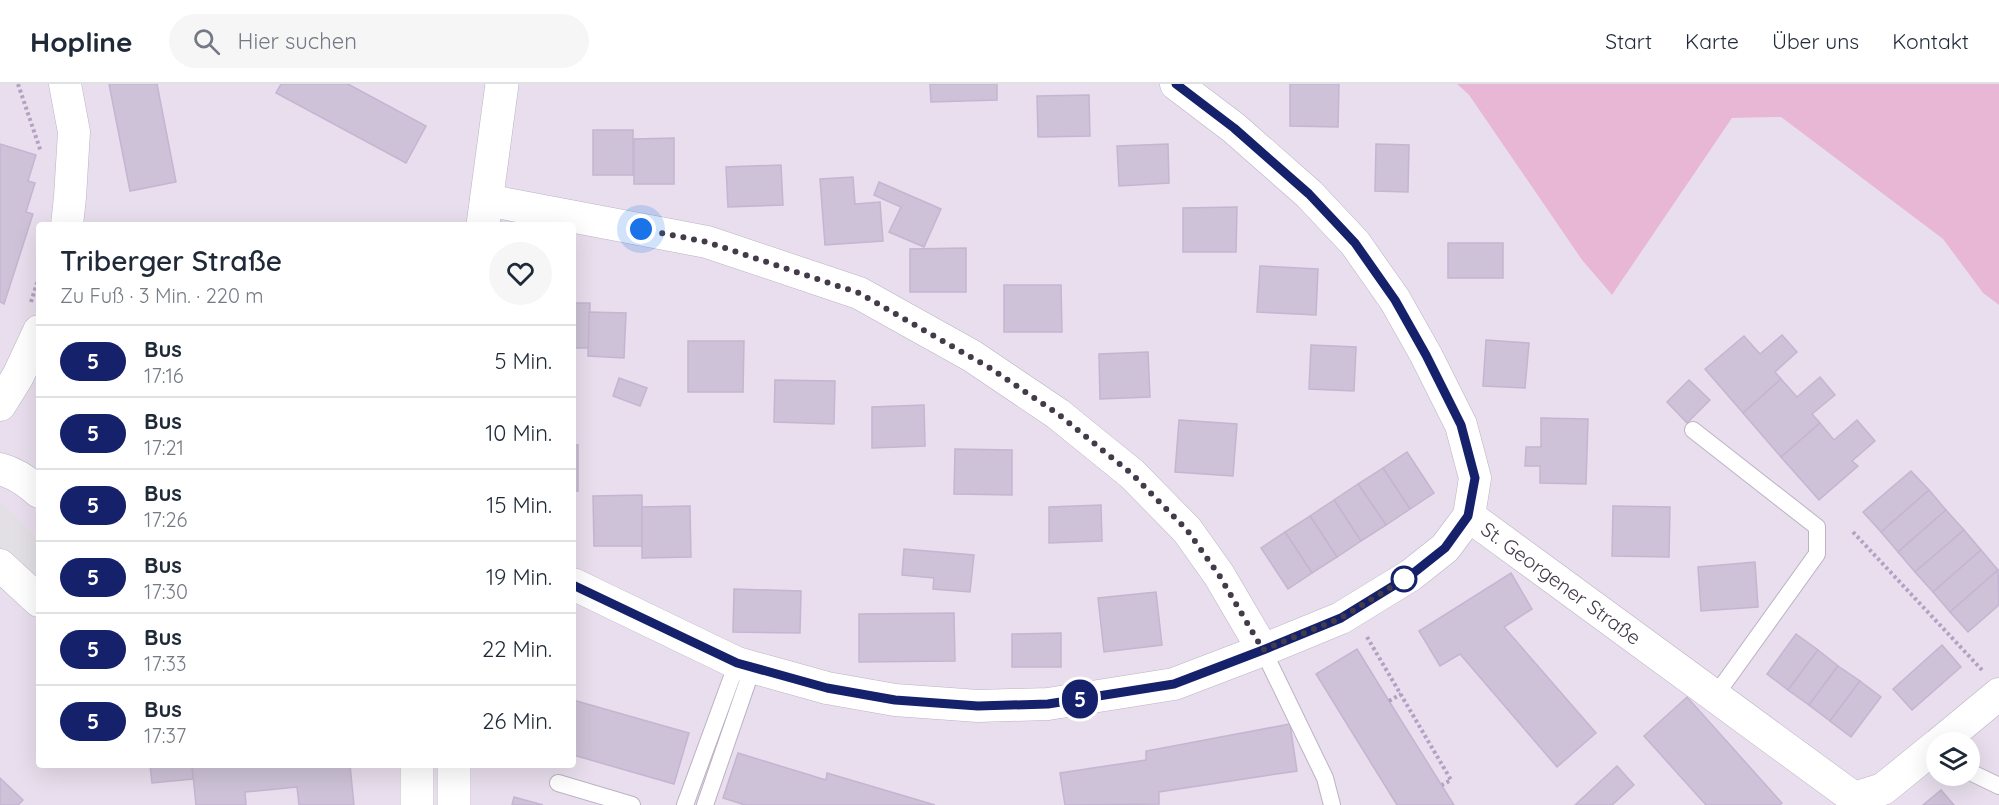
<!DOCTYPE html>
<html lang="de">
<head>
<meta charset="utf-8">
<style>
	:root { --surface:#fff; --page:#f6f6f7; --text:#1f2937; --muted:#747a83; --line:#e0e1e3 }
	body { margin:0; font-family:Quicksand,sans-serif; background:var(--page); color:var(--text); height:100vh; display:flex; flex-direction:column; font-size:22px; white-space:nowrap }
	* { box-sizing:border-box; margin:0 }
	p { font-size:20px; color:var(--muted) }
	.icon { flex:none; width:33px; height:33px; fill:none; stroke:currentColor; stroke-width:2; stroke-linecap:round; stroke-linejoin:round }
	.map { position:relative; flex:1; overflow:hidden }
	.sheet { position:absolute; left:36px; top:138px; width:540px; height:546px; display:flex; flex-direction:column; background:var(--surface); border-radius:6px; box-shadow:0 6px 24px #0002 }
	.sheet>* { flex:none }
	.badge { padding:0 12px; border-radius:20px; font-size:21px; line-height:39px }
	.fabs { position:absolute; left:1926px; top:648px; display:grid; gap:12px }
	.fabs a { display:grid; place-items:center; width:54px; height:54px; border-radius:50%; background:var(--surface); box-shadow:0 6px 24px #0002; font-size:30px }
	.you { position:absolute; width:30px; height:30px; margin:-15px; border:4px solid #fff; border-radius:50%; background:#1a73e8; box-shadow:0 0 0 9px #1a73e833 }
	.map>.badge { position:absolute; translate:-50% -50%; box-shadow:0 0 0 3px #fff }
	.round { display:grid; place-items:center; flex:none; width:63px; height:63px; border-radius:32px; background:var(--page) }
	.summary { display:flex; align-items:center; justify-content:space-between; height:102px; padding:0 24px }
	h1 { font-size:28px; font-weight:600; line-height:45px }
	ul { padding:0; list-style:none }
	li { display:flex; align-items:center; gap:18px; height:72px; padding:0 24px; border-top:2px solid var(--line) }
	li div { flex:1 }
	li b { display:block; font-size:22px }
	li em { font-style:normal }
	li .badge { min-width:66px; font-weight:700; text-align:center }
	header { display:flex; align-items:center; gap:36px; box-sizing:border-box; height:84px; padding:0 30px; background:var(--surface); border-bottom:2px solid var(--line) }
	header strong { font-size:28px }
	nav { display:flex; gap:33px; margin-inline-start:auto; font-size:21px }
	.search { width:420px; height:54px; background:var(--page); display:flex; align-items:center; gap:15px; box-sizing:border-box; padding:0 21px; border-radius:33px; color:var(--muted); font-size:22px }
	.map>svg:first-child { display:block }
</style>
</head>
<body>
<header>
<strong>Hopline</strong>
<div class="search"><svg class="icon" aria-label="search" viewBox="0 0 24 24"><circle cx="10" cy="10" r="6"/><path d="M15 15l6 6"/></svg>Hier suchen</div>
<nav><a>Start</a><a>Karte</a><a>Über uns</a><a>Kontakt</a></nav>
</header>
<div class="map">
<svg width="1999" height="721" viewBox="0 0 1999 721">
	<rect width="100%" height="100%" fill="#f2ecf6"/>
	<path fill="#e8deed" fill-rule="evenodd" d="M0 0H1457L1469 11 1582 176 1612 211 1732 34 1781 33 1943 155 1983 209 1999 221V721H0ZM39 141H573V681H39ZM1936 658H1970V692H1936Z"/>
	<path fill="#e8b7d5" d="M1457 0H1999V221L1983 209 1943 155 1781 33 1732 34 1612 211 1582 176 1469 11Z"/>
	<path fill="#e3e0e5" d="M0 418 39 456V511L0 473Z"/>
	<g fill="#cdc2d7" stroke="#c5b5d2" stroke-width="1.5">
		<path d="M109 0H157L176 98 130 107Z"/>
		<path d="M281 0H348L426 42 406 79 276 9Z"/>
		<path d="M930 0H997V16L931 18Z"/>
		<path d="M1290 0H1339L1338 43 1290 42Z"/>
		<path d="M1089 11 1090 52 1038 53 1037 12Z"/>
		<rect x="593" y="46" width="40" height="45"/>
		<path d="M674 54V100H634V55Z"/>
		<path d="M0 60 36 71 28 97 35 99 26 128 33 130 4 220 0 218Z"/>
		<path d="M1168 60 1169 99 1119 102 1117 62Z"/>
		<path d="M1376 60 1409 61 1408 108 1375 107Z"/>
		<path d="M781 81 783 121 728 123 726 83Z"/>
		<path d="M853 93 855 120 880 118 883 157 825 161 820 95Z"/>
		<path d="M879 98 941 125 924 163 889 148 901 123 874 111Z"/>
		<path d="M1237 123 1236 168H1183V124Z"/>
		<rect x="1448" y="159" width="55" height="35"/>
		<path d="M966 164V208H910V165Z"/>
		<path d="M1260 182 1318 185 1316 231 1257 228Z"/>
		<path d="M1004 201H1061L1062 248H1004Z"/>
		<path d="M573 219H590L589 264H573Z"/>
		<path d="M589 228 626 229 624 274 588 272Z"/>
		<path d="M1782 251 1797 268 1775 288 1781 295 1743 329 1705 285 1744 252 1760 270Z"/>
		<path d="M1486 256 1529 259 1525 304 1483 302Z"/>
		<path d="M688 257H744L743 308H688Z"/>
		<path d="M1311 261 1356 263 1354 307 1309 305Z"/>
		<path d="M1148 268 1150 313 1100 315 1099 270Z"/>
		<path d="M1820 293 1835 311 1812 330 1820 339 1781 373 1743 329 1781 295 1797 313Z"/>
		<path d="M619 294 647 304 640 322 613 312Z"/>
		<path d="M775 296 835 297 834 340 774 338Z"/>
		<path d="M1689 296 1710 316 1687 339 1667 318Z"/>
		<path d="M924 321 925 362 872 364V323Z"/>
		<path d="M1541 334 1588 335 1586 400 1540 399V382H1525L1526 363H1541Z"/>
		<path d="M1179 336 1237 340 1233 392 1175 388Z"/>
		<path d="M1857 336 1875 357 1852 377 1858 382 1819 416 1781 373 1820 339 1834 356Z"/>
		<rect x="573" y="361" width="5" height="46"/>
		<path d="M955 365 1012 366V411L954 410Z"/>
		<path d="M1407 368 1434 409 1410 425 1383 384Z"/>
		<path d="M1383 384 1410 425 1386 441 1358 400Z"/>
		<path d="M1911 387 1929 406 1881 448 1863 428Z"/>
		<path d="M1358 400 1386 441 1361 457 1334 416Z"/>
		<path d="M1929 406 1946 426 1898 468 1881 448Z"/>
		<path d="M642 411V462H594L593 412Z"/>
		<path d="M1334 416 1361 457 1337 473 1310 432Z"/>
		<path d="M1101 421 1102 457 1049 459V423Z"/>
		<path d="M690 422 691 473 642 474V423Z"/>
		<path d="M1613 422 1670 423 1669 473 1612 472Z"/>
		<path d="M1946 426 1964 446 1915 488 1898 468Z"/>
		<path d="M1310 432 1337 473 1312 489 1285 448Z"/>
		<path d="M1964 446 1981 466 1933 508 1915 488Z"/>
		<path d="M1285 448 1312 489 1288 505 1261 464Z"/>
		<path d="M904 465 974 471 970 508 933 505 934 494 902 491Z"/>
		<path d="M1981 466 1998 486 1950 528 1933 508Z"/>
		<path d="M1755 478 1758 523 1701 527 1698 483Z"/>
		<path d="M1998 486 1999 521 1968 548 1950 528Z"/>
		<path d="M1511 489 1532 525 1504 543 1596 649 1557 683 1460 570 1440 582 1419 547Z"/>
		<path d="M734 505 801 507 800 549 733 548Z"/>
		<path d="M1156 508 1162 561 1104 568 1098 514Z"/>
		<path d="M954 529 955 577 859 578V530Z"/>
		<path d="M1061 549V583H1012V550Z"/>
		<path d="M1796 550 1818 566 1788 606 1767 590Z"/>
		<path d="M1942 561 1961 583 1912 626 1893 605Z"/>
		<path d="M1357 565 1389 617 1454 721H1397L1316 590Z"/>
		<path d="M1818 566 1838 582 1809 621 1788 606Z"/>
		<path d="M1838 582 1860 597 1830 637 1809 621Z"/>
		<path d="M1860 597 1881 613 1851 653 1830 637Z"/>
		<path d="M1687 613 1782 719 1779 721H1706L1644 652Z"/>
		<path d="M573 616 689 649 674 700 573 671Z"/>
		<path d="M1290 640 1297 687 1159 708V720L1065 721 1060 689 1146 676V667Z"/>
		<path d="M738 669 826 696 827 689 935 721H745L723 714Z"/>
		<path d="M150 681H192L193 695 152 699Z"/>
		<path d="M192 681H350L354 721H299L297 703 245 708 246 721H196Z"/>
		<path d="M1617 682 1634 701 1612 721H1575Z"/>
		<path d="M0 694 23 716 18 721H0Z"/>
		<path d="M1941 706 1954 721H1923Z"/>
		<path d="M514 713 543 721H512Z"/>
	</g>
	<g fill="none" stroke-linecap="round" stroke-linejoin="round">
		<g stroke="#bcb2c4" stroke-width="18">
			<g id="service">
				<path d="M1693 346 1817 443V470L1715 612"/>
				<path d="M1263 566 1325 694 1332 721"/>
				<path d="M1970 688 1999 702"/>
				<path d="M558 699 632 721"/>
				<path d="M685 721 737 579"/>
				<path d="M705 721 752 585"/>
			</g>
		</g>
		<g stroke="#bcb2c4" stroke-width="33">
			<g id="minor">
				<path d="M65 0 74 48 70 113 67 141"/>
				<path d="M486 116 707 158 859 209 972 272 1058 330 1132 390 1187 446 1219 491 1263 566"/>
				<path d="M0 321 18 292 39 247"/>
				<path d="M0 385C15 389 28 398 39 408"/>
				<path id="s1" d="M1469 432 1854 714 1883 705 1936 662"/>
				<path d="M0 481 39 517"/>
				<path d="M573 500 737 579 827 604 895 616 978 622 1048 620 1174 600 1263 566 1341 534 1411 491 1445 464 1469 432 1475 394 1461 341 1426 271 1395 216 1355 159 1309 110 1234 44 1176 0"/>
				<path d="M1941 658 1999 610"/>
			</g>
		</g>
		<g stroke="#bcb2c4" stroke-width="34">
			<g id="tertiary">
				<path d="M483 141 502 0"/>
				<path d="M417 681V721"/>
				<path d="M454 681V721"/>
			</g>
		</g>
		<g stroke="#b4a0c3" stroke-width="4" stroke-dasharray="3 3" stroke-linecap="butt">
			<path d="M18 0 41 68"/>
			<path d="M31 218 39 193"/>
			<path d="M1853 448 1982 586"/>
			<path d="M1367 553 1451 696 1442 701"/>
			<path d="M1389 617 1401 610"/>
		</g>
		<use href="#service" stroke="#fff" stroke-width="16"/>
		<use href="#minor" stroke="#fff" stroke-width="32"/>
		<use href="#tertiary" stroke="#fff" stroke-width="33"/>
	</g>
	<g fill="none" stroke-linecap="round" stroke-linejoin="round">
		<g stroke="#fff" stroke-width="14">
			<path id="line" d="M573 501 737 579 827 604 895 616 978 622 1048 620 1174 600 1263 566 1341 534 1411 491 1445 464 1468 432 1475 394 1461 341 1426 271 1395 216 1355 159 1309 110 1234 44 1176 0"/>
		</g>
		<use href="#line" stroke="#15216a" stroke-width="9"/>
		<path stroke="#433a4a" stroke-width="6" stroke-dasharray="0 10.8" d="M641 145 707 158 859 209 990 284 1058 330 1132 390 1187 446 1219 491 1263 566 1341 534 1411 491 1404 495"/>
	</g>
	<circle fill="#fff" stroke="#15216a" stroke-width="3" cx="1404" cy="495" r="12"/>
	<g text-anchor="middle" stroke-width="4.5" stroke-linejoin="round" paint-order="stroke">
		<g font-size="20" fill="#433a4a" stroke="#fff">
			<text dy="7" stroke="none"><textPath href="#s1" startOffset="114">St. Georgener Straße</textPath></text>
		</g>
	</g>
</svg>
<div class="fabs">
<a><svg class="icon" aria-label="layers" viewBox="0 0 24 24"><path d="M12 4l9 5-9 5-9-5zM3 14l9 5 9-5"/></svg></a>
</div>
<div class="you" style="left:641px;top:145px"></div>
<b class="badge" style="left:1080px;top:615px;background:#15216a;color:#fff">5</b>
<section class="sheet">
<div class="summary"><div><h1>Triberger Straße</h1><p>Zu Fuß · 3 Min. · 220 m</p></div><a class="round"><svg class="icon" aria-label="heart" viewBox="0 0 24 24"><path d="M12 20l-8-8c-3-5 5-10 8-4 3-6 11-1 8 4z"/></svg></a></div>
<ul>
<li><span class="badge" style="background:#15216a;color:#fff">5</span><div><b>Bus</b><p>17:16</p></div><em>5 Min.</em></li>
<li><span class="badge" style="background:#15216a;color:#fff">5</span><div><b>Bus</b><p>17:21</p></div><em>10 Min.</em></li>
<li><span class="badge" style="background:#15216a;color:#fff">5</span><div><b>Bus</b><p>17:26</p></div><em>15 Min.</em></li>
<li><span class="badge" style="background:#15216a;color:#fff">5</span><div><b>Bus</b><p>17:30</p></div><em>19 Min.</em></li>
<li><span class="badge" style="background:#15216a;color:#fff">5</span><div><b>Bus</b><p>17:33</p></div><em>22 Min.</em></li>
<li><span class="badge" style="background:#15216a;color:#fff">5</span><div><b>Bus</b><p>17:37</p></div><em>26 Min.</em></li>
</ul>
</section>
</div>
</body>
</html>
